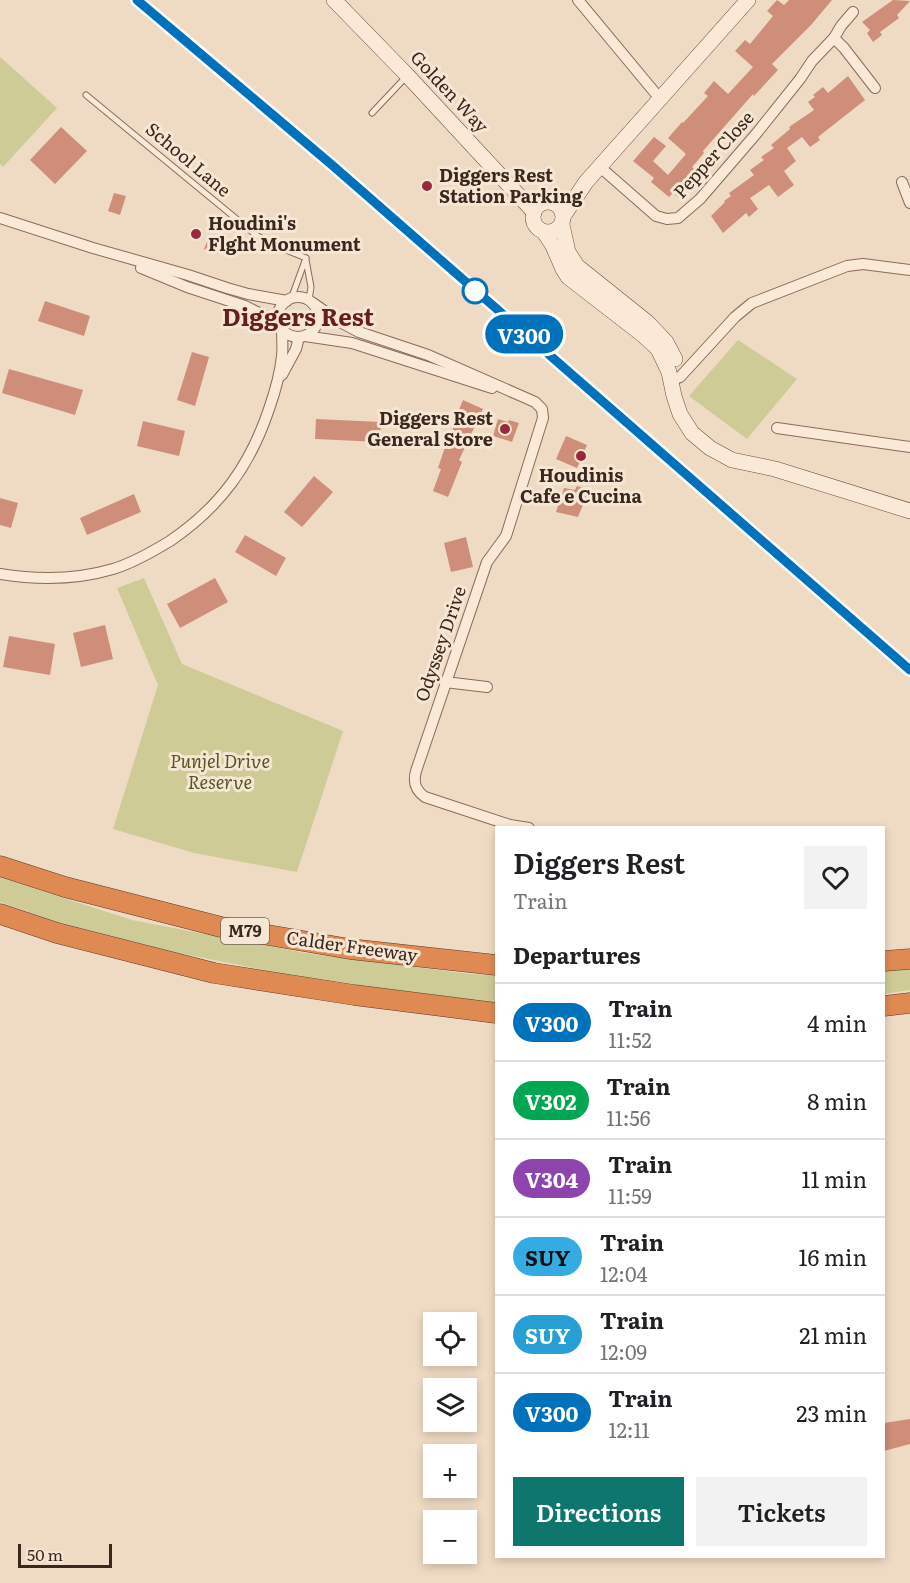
<!DOCTYPE html>
<html lang="en">
<head>
<meta charset="utf-8">
<style>
	:root { --surface:#fff; --page:#f2f2f2; --text:#202124; --muted:#757577; --line:#e0e0e0; --accent:#0f766e }
	body { margin:0; font-family:Literata,serif; background:var(--page); color:var(--text); height:100vh; display:flex; flex-direction:column; font-size:22px; white-space:nowrap }
	* { box-sizing:border-box; margin:0 }
	p { font-size:20px; color:var(--muted) }
	.icon { flex:none; width:33px; height:33px; fill:none; stroke:currentColor; stroke-width:2; stroke-linecap:round; stroke-linejoin:round }
	.map { position:relative; flex:1; overflow:hidden }
	.panel { position:absolute; left:495px; top:826px; width:390px; height:732px; display:flex; flex-direction:column; background:var(--surface); border-radius:0px; box-shadow:0 3px 9px #0003 }
	.panel>* { flex:none }
	.badge { padding:0 12px; border-radius:20px; font-size:21px; line-height:39px }
	.fabs { position:absolute; left:423px; top:1312px; display:grid; gap:12px }
	.fabs a { display:grid; place-items:center; width:54px; height:54px; border-radius:0px; background:var(--surface); box-shadow:0 3px 9px #0003; font-size:30px }
	.scale { position:absolute; left:18px; bottom:15px; width:94px; box-sizing:border-box; padding-left:6px; border:3px solid #3a271e; border-top:0; font-size:16px; line-height:21px; white-space:nowrap; color:#3a271e; -webkit-text-stroke:4px #f6e6d4; paint-order:stroke }
	.map>.badge { position:absolute; translate:-50% -50%; box-shadow:0 0 0 3px #fff }
	h2 { padding:0 18px; font-size:22px; line-height:54px }
	.round { display:grid; place-items:center; flex:none; width:63px; height:63px; border-radius:0px; background:var(--page) }
	.head { display:flex; align-items:center; justify-content:space-between; height:102px; padding:0 18px }
	h1 { font-size:28px; font-weight:600; line-height:45px }
	.button { display:flex; gap:12px; margin-top:auto; padding:12px 18px }
	.button a { flex:1; height:69px; border-radius:0px; background:var(--accent); color:#fff; font-size:24px; font-weight:600; line-height:69px; text-align:center }
	.button a+a { background:var(--page); color:var(--text) }
	ul { padding:0; list-style:none }
	li { display:flex; align-items:center; gap:18px; height:78px; padding:0 18px; border-top:2px solid var(--line) }
	li div { flex:1 }
	li b { display:block; font-size:22px }
	li em { font-style:normal }
	li .badge { min-width:66px; font-weight:700; text-align:center }
	.map>svg:first-child { display:block }
</style>
</head>
<body>
<div class="map">
<svg width="910" height="1583" viewBox="0 0 910 1583">
	<rect width="100%" height="100%" fill="#efdbc4"/>
	<g fill="#cecb97">
		<path d="M0 57 57 108 3 167 0 164Z"/>
		<path d="M738 340 797 379 747 439 689 396Z"/>
		<path d="M144 578 182 664 343 731 297 872 194 853 113 829 158 685 117 588Z"/>
		<path d="M0 876 42 891 132 920 305 953 470 974 496 975V1002L460 1001 328 983 174 952 57 922 0 902Z"/>
		<path d="M910 964V990L884 994V968Z"/>
	</g>
	<g fill="#ce8e79">
		<path d="M777 0 784 5 789 0H832L811 25 772 64 778 70 754 96 753 94 703 151 704 153 692 167 694 169 684 180 688 185 678 197 673 193 669 197 651 182 654 178 633 161 654 137 666 146 653 161 668 175 686 154 668 138 682 122 683 123 708 96 704 93 714 81 728 94 753 67 735 51 745 40 750 44 773 16 767 11Z"/>
		<path d="M893 0 910 1 897 15 899 18 880 32 882 35 873 42 867 33 870 30 862 22Z"/>
		<path d="M848 76 865 100 818 137 820 140 810 147 802 137 787 148 796 161 784 171 794 185 778 197 769 185 750 198 758 209 749 217 746 213 723 233 711 216 725 202 724 201 731 196 729 193 754 175 750 170 764 160 761 157 774 148 771 145 790 129 789 127 814 110 808 102 815 97 813 95 823 87 828 93Z"/>
		<path d="M61 127 87 151 55 184 30 160Z"/>
		<path d="M114 193 126 196 120 215 108 211Z"/>
		<path d="M209 237 223 242 218 254 204 249Z"/>
		<path d="M45 301 90 316 84 336 38 321Z"/>
		<path d="M192 352 209 357 195 406 177 400Z"/>
		<path d="M9 369 83 390 75 415 2 393Z"/>
		<path d="M463 400 483 409 459 460 462 462 448 497 433 491 441 469 438 468 445 447 456 422 454 421Z"/>
		<path d="M316 419 381 422 380 442 315 439Z"/>
		<path d="M498 419 508 422 509 420 519 423 512 442 493 436Z"/>
		<path d="M143 421 185 431 179 456 137 446Z"/>
		<path d="M566 436 587 445 577 468 556 459Z"/>
		<path d="M314 476 333 492 302 527 284 512Z"/>
		<path d="M577 486 589 490 578 517 556 512 564 488 575 490Z"/>
		<path d="M134 494 141 512 87 535 80 518Z"/>
		<path d="M0 498 18 503 11 528 0 525Z"/>
		<path d="M245 535 286 558 276 576 235 552Z"/>
		<path d="M466 537 473 567 451 572 444 543Z"/>
		<path d="M215 578 228 602 180 628 167 604Z"/>
		<path d="M105 625 113 659 81 667 73 633Z"/>
		<path d="M9 636 55 644 50 675 3 667Z"/>
		<path d="M910 1419V1444L884 1451V1423Z"/>
	</g>
	<g fill="none" stroke-linecap="round" stroke-linejoin="round">
		<g stroke="#8a6b5a" stroke-width="7">
			<g id="lane">
				<path d="M86 95 256 235 276 246 306 258"/>
				<path d="M372 113 406 77"/>
				<path d="M306 260 311 287 309 300"/>
				<path d="M291 299 306 258"/>
			</g>
		</g>
		<g stroke="#8a6b5a" stroke-width="12">
			<g id="street">
				<path d="M578 0 661 100"/>
				<path d="M834 38 844 48 875 88"/>
				<path d="M600 167 656 216 667 219 678 218 700 199 756 134 800 79 812 61 834 38 841 26 853 12"/>
				<path d="M902 182 910 203"/>
				<path d="M0 218 93 248 188 275 227 288 248 294 287 301"/>
				<path d="M141 268 187 287 245 306 279 323"/>
				<circle cx="298" cy="317" r="20"/>
				<path d="M313 303 340 322 359 332 428 355 535 402 542 409 543 418 506 536 487 562 416 771C413 782 415 790 425 797L510 825 529 828"/>
				<path d="M305 336 352 343 492 388"/>
				<path d="M282 375 296 349 299 337"/>
				<path d="M671 381 680 377 735 317 752 303 847 266 863 264 910 270"/>
				<path d="M777 428 910 447"/>
				<path d="M0 574C38 580 76 580 113 569 133 563 152 552 170 541 220 507 250 466 269 409 275 392 280 375 282 356 283 347 282 338 282 329"/>
				<path d="M445 682 487 687"/>
			</g>
		</g>
		<g stroke="#6c4c3d" stroke-width="16">
			<g id="secondary">
				<path d="M334 0 407 75 534 212"/>
				<circle cx="548" cy="217" r="15"/>
				<path d="M564 215 586 182 748 0"/>
				<path d="M562 225 568 252 577 266 647 322 666 342 675 359"/>
				<path d="M544 232 553 246 563 269 568 277 643 335 658 349 669 372 674 396 680 414 692 433 710 448 732 460 775 469 910 511"/>
			</g>
		</g>
		<g stroke="#583a2e" stroke-width="21">
			<g id="highway">
				<path d="M0 866 65 887 221 927 350 949 496 965"/>
				<path d="M0 914 57 933 214 973 354 995 496 1013"/>
				<path d="M884 961 910 959"/>
				<path d="M884 1006 910 1003"/>
			</g>
		</g>
		<use href="#lane" stroke="#fae9d7" stroke-width="5"/>
		<use href="#street" stroke="#fae9d7" stroke-width="10"/>
		<use href="#secondary" stroke="#fae9d7" stroke-width="15"/>
		<use href="#highway" stroke="#e08a53" stroke-width="20"/>
		<g stroke="#3a271e" stroke-width="6">
			<path id="rail" d="M137 0 332 165 910 670"/>
		</g>
		<use href="#rail" stroke="#f6e6d4" stroke-width="4" stroke-dasharray="11" stroke-linecap="butt"/>
	</g>
	<g fill="none" stroke-linecap="round" stroke-linejoin="round">
		<g stroke="#fff" stroke-width="14">
			<path id="line" d="M137 0 332 165 910 670"/>
		</g>
		<use href="#line" stroke="#0072bc" stroke-width="9"/>
	</g>
	<g fill="#9b283d" stroke="#f6e6d4" stroke-width="2">
		<circle cx="427" cy="186" r="6"/>
		<circle cx="196" cy="234" r="6"/>
		<circle cx="505" cy="429" r="6"/>
		<circle cx="581" cy="456" r="6"/>
	</g>
	<circle fill="#fff" stroke="#0072bc" stroke-width="3" cx="475" cy="291" r="12"/>
	<g text-anchor="middle" stroke-width="6" stroke-linejoin="round" paint-order="stroke">
		<rect fill="#f6e6d4" stroke="#726055" stroke-width="1.5" x="221" y="918" width="48" height="26" rx="4.5"/>
		<g font-size="16" font-weight="bold" fill="#3a271e">
			<text x="245" y="937">M79</text>
		</g>
		<g font-size="18" fill="#3a271e" stroke="#f6e6d4">
			<text transform="translate(449 92) rotate(47)" y="6">Golden Way</text>
			<text transform="translate(714 155) rotate(-48)" y="6">Pepper Close</text>
			<text transform="translate(188 160) rotate(40)" y="6">School Lane</text>
			<text transform="translate(441 644) rotate(-71)" y="6">Odyssey Drive</text>
			<text transform="translate(352 947) rotate(8)" y="6">Calder Freeway</text>
		</g>
		<g font-size="18" font-weight="bold" fill="#3a271e" stroke="#f6e6d4" text-anchor="start">
			<text x="439" y="182">Diggers Rest<tspan x="439" dy="21">Station Parking</tspan></text>
			<text x="208" y="230">Houdini's<tspan x="208" dy="21">Flght Monument</tspan></text>
			<text x="493" y="425" text-anchor="end">Diggers Rest<tspan x="493" dy="21">General Store</tspan></text>
			<text x="581" y="482" text-anchor="middle">Houdinis<tspan x="581" dy="21">Cafe e Cucina</tspan></text>
		</g>
		<g font-size="18" font-style="italic" fill="#535724" stroke="#f6e6d4">
			<text x="220" y="768">Punjel Drive<tspan x="220" dy="21">Reserve</tspan></text>
		</g>
		<g font-size="24" font-weight="bold" fill="#671f1c" stroke="#f6e6d4">
			<text x="298" y="326">Diggers Rest</text>
		</g>
	</g>
</svg>
<div class="fabs">
<a><svg class="icon" aria-label="locate" viewBox="0 0 24 24"><circle cx="12" cy="12" r="6"/><path d="M12 2v4M12 18v4M2 12h4M18 12h4"/></svg></a>
<a><svg class="icon" aria-label="layers" viewBox="0 0 24 24"><path d="M12 4l9 5-9 5-9-5zM3 14l9 5 9-5"/></svg></a>
<a>+</a>
<a>−</a>
</div>
<div class="scale">50 m</div>
<b class="badge" style="left:524px;top:334px;background:#0072bc;color:#fff">V300</b>
<section class="panel">
<div class="head"><div><h1>Diggers Rest</h1><p>Train</p></div><a class="round"><svg class="icon" aria-label="heart" viewBox="0 0 24 24"><path d="M12 20l-8-8c-3-5 5-10 8-4 3-6 11-1 8 4z"/></svg></a></div>
<h2>Departures</h2>
<ul>
<li><span class="badge" style="background:#0072bc;color:#fff">V300</span><div><b>Train</b><p>11:52</p></div><em>4 min</em></li>
<li><span class="badge" style="background:#00a651;color:#fff">V302</span><div><b>Train</b><p>11:56</p></div><em>8 min</em></li>
<li><span class="badge" style="background:#8e44ad;color:#fff">V304</span><div><b>Train</b><p>11:59</p></div><em>11 min</em></li>
<li><span class="badge" style="background:#34ace1;color:#111">SUY</span><div><b>Train</b><p>12:04</p></div><em>16 min</em></li>
<li><span class="badge" style="background:#279fd5;color:#fff">SUY</span><div><b>Train</b><p>12:09</p></div><em>21 min</em></li>
<li><span class="badge" style="background:#0072bc;color:#fff">V300</span><div><b>Train</b><p>12:11</p></div><em>23 min</em></li>
</ul>
<div class="button"><a>Directions</a><a>Tickets</a></div>
</section>
</div>
</body>
</html>
